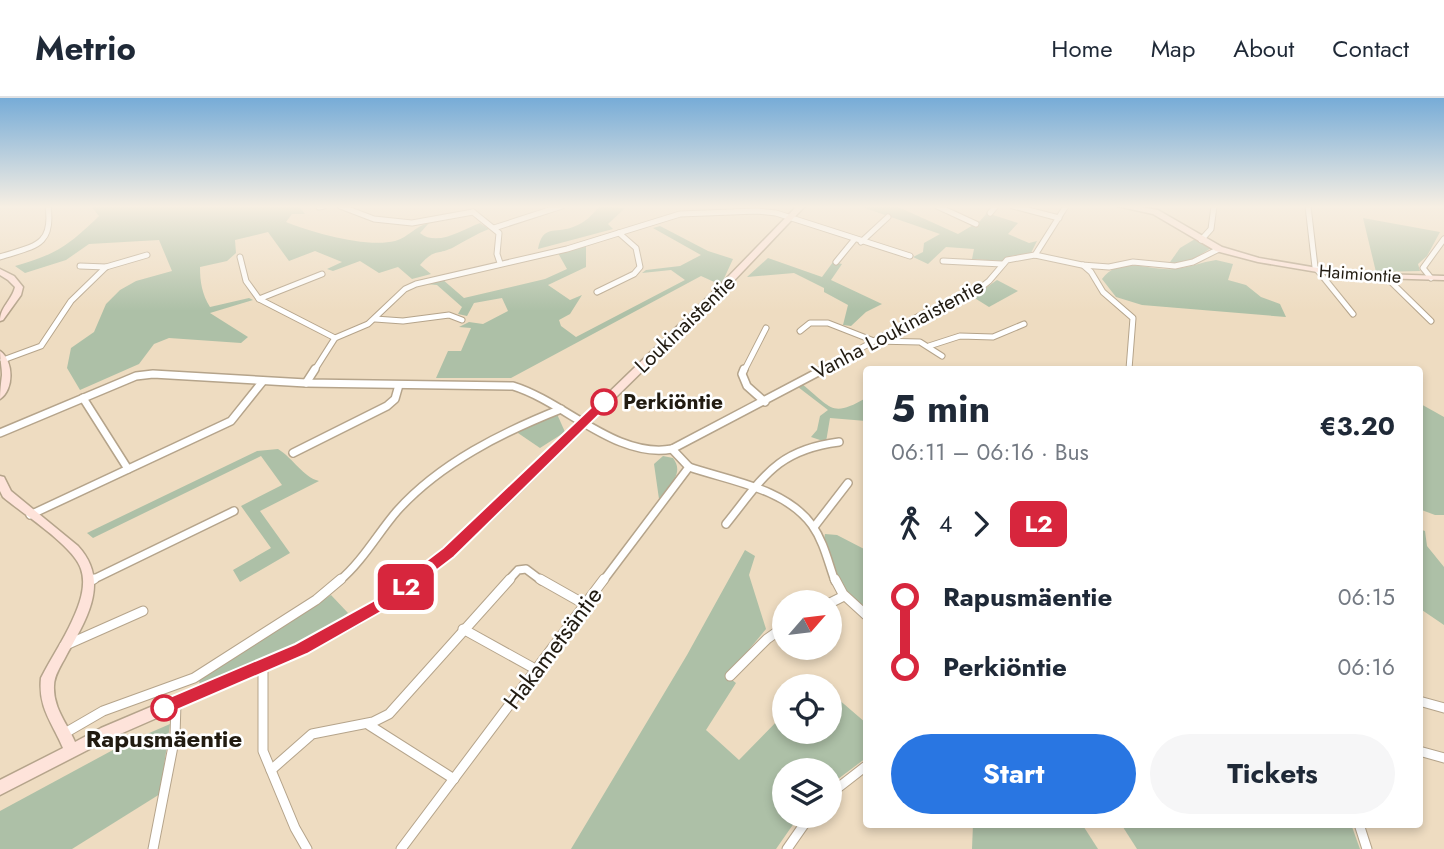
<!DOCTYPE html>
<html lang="en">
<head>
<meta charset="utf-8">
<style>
	:root { --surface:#fff; --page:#f6f6f7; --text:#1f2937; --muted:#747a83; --line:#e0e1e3; --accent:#2976e2 }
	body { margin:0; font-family:Jost,sans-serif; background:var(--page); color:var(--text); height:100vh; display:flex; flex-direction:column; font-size:26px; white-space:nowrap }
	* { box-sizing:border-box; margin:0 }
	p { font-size:23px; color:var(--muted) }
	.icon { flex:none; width:38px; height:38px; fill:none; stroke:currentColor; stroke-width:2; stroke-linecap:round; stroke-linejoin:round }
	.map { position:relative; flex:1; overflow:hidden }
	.panel { position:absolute; left:863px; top:268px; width:560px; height:462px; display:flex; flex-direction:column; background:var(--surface); border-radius:7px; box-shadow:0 4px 10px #0003 }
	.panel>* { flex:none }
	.badge { padding:0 14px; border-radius:10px; font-size:24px; line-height:46px }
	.needle { width:46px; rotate:62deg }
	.buttons { position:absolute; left:772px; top:492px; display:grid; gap:14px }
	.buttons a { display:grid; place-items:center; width:70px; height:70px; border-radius:50%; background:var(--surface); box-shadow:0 4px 10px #0003; font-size:35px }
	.map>.badge { position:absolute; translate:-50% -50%; box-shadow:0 0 0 4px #fff }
	.legs { display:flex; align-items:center; gap:10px; height:77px; padding:0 28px; font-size:23px }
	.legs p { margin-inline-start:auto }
	.headline { display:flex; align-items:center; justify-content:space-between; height:119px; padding:0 28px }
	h1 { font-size:38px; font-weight:700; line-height:52px }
	.cta { display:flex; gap:14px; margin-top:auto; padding:14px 28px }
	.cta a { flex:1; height:80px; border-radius:42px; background:var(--accent); color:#fff; font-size:28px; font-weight:700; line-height:80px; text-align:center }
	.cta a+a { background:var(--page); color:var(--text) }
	ul { padding:0 28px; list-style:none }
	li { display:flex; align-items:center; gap:24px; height:70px; font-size:26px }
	li i { display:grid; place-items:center; width:10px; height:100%; margin:0 9px; background:currentColor }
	li i::after { content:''; width:18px; height:18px; margin:-9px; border:5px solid; border-radius:50%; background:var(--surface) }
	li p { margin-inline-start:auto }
	li:first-child i { background:linear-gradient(#0000 50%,currentColor 0) }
	li:last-child i { background:linear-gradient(currentColor 50%,#0000 0) }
	header { display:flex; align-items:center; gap:42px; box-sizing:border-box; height:98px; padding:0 35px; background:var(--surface); border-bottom:2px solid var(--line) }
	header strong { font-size:33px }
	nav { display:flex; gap:38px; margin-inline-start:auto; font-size:24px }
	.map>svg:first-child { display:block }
</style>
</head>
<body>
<header>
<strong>Metrio</strong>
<nav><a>Home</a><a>Map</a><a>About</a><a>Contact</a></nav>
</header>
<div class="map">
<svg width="1444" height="751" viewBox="0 0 1444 751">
	<rect width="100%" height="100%" fill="#eedcc1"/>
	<g fill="#adc0a7">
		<path d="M91 108H299L305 116H292L286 124C313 135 367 150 395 143 409 139 415 128 429 125L420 135C437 149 462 132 480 125L489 131C476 136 465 143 454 149 437 158 436 149 420 167L431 176 412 181 398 169 379 175 360 163 333 173 327 171 342 164 315 153 289 163 268 134 235 142 236 155 227 163 200 169C200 184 202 196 210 209L249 200 253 202 210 215 248 239 241 245 169 240 154 246 139 266 80 292 67 270 71 250 94 234 106 206 120 192 136 183 172 173 159 142 89 146 66 162 25 175 15 168C57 156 68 148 99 118Z"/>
		<path d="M600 108 625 110 608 126 613 131 538 151C543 126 554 136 573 129 585 125 592 117 600 108Z"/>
		<path d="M859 108H896L958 136 980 123 987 115 1018 125 1008 136 1029 145 1037 143 1031 155 1011 158 1002 163 972 161 974 151 946 149 928 166 913 159 923 154 924 145 940 136Z"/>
		<path d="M1363 120 1440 134 1427 158 1418 166 1420 173 1376 174Z"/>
		<path d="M660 128 708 153 733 161 721 187 701 178 511 280H436L448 253H461L471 230 459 229 469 224 483 226 508 213 502 200 474 205 467 218 458 216 462 209 437 187 426 186 442 181 464 200 545 181 567 171 558 155 586 148V169L548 187 570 202 582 197 570 216 559 222 561 228 576 239 685 182 671 172 642 175 646 172 680 168 701 157 653 130Z"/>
		<path d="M1195 141 1211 150 1194 161 1168 167 1180 150Z"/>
		<path d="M768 160 822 179 833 164 842 166 831 182 882 206 866 214 851 228 843 227 848 207 824 194V190L794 175 747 179Z"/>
		<path d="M1216 162 1233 166 1228 182 1246 187 1261 199 1280 206 1286 219 1142 207 1116 199 1102 181C1121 156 1147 173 1173 171 1188 170 1202 164 1216 162Z"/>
		<path d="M997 182 1018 193 989 209 973 199Z"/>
		<path d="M802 286C832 310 831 320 866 300V323L830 320 826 344 811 339 817 332 820 318 828 312 798 289Z"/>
		<path d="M1419 305 1444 319V417H1435L1419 411Z"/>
		<path d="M557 316 565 334 540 350 515 333Z"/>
		<path d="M278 351C294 361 303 379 319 383L260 413 290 455 240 484 233 472 271 450 241 408 282 387 261 358 93 440 87 435 257 353Z"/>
		<path d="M663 358 673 360C685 376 669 387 659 401L654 366Z"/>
		<path d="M1419 431 1425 433 1427 448 1444 469V527L1419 510Z"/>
		<path d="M825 436 837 437 866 452V508C837 498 833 468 824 441Z"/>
		<path d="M745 452 755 458 749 477 766 531 727 578 736 585 706 632 739 662 784 616V634H830V594L866 625V660L830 687V672H784V718H799L776 751H571L687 557Z"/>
		<path d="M331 497 348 515C304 550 252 568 200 588L199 582Z"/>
		<path d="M170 626 160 696 72 751H0V713L124 646Z"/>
		<path d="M973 726H1082L1098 751H972Z"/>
		<path d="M1121 726H1351L1360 751H1137Z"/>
	</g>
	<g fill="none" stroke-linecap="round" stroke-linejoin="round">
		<g stroke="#b5a48b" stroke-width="7">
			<g id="street-far2">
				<path d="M340 108 374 121 412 125 473 114"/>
				<path d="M937 108 976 126"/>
				<path d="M1013 108 1059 120"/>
				<path d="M1308 108 1315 169 1353 216"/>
				<path d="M319 109 324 108"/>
				<path d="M473 114 499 135 497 156 500 165"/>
				<path d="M990 115 996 108"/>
				<path d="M494 130 562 108"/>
				<path d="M1201 142 1211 131 1214 108"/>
				<path d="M861 144 888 119"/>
				<path d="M1035 157 1066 108"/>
				<path d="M0 159C33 148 54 149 48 108"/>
				<path d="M240 159 246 183 259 201 335 240"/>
				<path d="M943 163 1002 166"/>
				<path d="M836 164 854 142"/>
				<path d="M1083 167 1091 174 1103 194 1133 220 1129 271"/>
				<path d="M80 168 106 169"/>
				<path d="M1387 180 1431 223"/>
				<path d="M1431 180 1423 170 1444 141"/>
				<path d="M597 194 634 176 640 169 636 150 619 135"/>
				<path d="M259 201 322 176"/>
				<path d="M375 221 403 223 449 217 462 222"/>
				<path d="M800 233 810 225H828L874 243 920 244 942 258"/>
				<path d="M929 248 960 238 993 239 1024 226"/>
				<path d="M3 262 41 248 71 203 106 169 147 157"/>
				<path d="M314 273 335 240 368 226 405 191 416 186 567 151 680 116 757 113 776 115 910 158"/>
				<path d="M744 273 766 230"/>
				<path d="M820 273 926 214 973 196 989 183 1007 162 1035 157 1082 167 1109 169 1133 164 1175 168 1193 164 1219 151"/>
			</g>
		</g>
		<g stroke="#b5a48b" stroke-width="10">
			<g id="street-far1">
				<path d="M744 271 742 276 747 288 765 304"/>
				<path d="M306 285 315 271"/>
				<path d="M83 300 128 371"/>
				<path d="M0 335 136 278 153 276 306 285 513 288C565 304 616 361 672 351L824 271"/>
				<path d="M293 355 387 308 395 301 399 287"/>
				<path d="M689 369C730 383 785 390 812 427 824 444 828 464 835 483"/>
				<path d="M30 417 231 323 263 283"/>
				<path d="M726 426C763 380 776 352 839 344"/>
				<path d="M814 429 848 385"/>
				<path d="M90 483 234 413"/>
				<path d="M339 483C362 464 378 435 397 413 440 365 503 334 561 311"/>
				<path d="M508 483 518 472 526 471 542 483"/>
				<path d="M603 483 689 369 672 351"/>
			</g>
		</g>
		<g stroke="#b5a48b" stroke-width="11">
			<g id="street">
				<path d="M540 481 586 507"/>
				<path d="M835 481 843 496 866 517"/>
				<path d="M90 483 94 481"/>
				<path d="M830 505 842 499"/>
				<path d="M463 531 537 572"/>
				<path d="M64 548 143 513"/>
				<path d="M263 568V653L295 730 307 751"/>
				<path d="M730 578 767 541 784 529"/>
				<path d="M1419 603 1444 610"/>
				<path d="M369 627 454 681"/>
				<path d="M65 635 103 613 194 580 316 502 341 481"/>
				<path d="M1419 653 1444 660"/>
				<path d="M271 672 312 636 373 624 389 616 510 481"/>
				<path d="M830 696 866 668"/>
				<path d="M1359 726 1367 751"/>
				<path d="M153 751 175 638 176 605"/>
				<path d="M401 751 604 481"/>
				<path d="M787 751 810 718"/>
			</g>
		</g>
		<g stroke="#b5a48b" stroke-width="3">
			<g id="secondary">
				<path d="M797 108H805L727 190 489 424 413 490 357 527 305 555 111 640 0 697V682L63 650C52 624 38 610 41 580 51 560 63 543 72 523 79 508 87 488 81 471 74 448 23 416 3 399L0 393V378L4 379 11 393 78 448C111 484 86 522 66 558 61 568 54 577 54 588 53 610 67 625 75 644L101 630 297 547 349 519 405 484 481 418 721 186Z"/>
				<path d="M1117 108H1134L1158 112 1222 149 1259 160 1347 175 1444 178V182L1347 179 1258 164 1216 153 1153 116Z"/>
				<path d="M0 171 14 178 23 189 21 197 3 222 0 223C0 209 12 202 15 189L8 182 0 177Z"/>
				<path d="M0 253C14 263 14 292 0 301 0 293 1 285 2 277 2 270 0 261 0 253Z"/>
			</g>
		</g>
		<use href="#street-far2" stroke="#fff" stroke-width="5"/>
		<use href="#street-far1" stroke="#fff" stroke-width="7"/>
		<use href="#street" stroke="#fff" stroke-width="9"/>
		<use href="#secondary" fill="#fee3da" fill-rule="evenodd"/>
	</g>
	<linearGradient id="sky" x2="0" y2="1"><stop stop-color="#77acd7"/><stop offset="0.51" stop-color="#f7efe3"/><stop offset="1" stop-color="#f7efe3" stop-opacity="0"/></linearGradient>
	<rect width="1444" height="213" fill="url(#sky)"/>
	<path fill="#d7263d" stroke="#fff" stroke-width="2" d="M604 300 609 301V307L454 459 386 511 307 556 170 615 164 618 158 615 155 610 158 604 295 546 375 502 443 450 600 301Z"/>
	<g fill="#fff" stroke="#d7263d" stroke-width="3.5">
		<circle cx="604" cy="304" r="12"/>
		<circle cx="164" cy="610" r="12"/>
	</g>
	<g text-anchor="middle" stroke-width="5" stroke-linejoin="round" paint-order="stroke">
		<g font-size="18" fill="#211b11" stroke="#fff">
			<text transform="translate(1360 176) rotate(4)" y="6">Haimiontie</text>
		</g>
		<g font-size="21" fill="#211b11" stroke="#fff">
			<text transform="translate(685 226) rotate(-44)" y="7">Loukinaistentie</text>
			<text transform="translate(898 231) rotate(-28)" y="7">Vanha Loukinaistentie</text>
		</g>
		<g font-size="21" font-weight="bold" fill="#211b11" stroke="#fff" text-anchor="start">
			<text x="623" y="311">Perkiöntie</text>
		</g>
		<g font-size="24" fill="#211b11" stroke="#fff">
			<text transform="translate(553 550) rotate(-53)" y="8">Hakametsäntie</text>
		</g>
		<g font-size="24" font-weight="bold" fill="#211b11" stroke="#fff">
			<text x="164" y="649">Rapusmäentie</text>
		</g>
	</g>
</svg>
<div class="buttons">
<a><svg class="needle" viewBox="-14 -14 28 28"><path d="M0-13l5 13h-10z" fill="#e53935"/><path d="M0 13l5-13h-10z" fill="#747a83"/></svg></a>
<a><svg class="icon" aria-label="locate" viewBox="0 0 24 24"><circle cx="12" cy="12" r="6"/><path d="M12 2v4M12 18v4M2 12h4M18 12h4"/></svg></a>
<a><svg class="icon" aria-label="layers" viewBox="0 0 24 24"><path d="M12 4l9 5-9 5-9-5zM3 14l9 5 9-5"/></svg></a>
</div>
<b class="badge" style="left:406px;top:489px;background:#d7263d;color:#fff">L2</b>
<section class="panel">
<div class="headline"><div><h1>5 min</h1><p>06:11 – 06:16 · Bus</p></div><b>€3.20</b></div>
<div class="legs"><svg class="icon" aria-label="walk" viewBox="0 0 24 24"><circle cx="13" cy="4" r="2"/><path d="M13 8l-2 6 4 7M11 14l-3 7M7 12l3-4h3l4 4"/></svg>4<svg class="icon" aria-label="forward" viewBox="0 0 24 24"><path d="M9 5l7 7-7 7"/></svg><b class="badge" style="background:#d7263d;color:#fff">L2</b></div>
<ul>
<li><i style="color:#d7263d"></i><b>Rapusmäentie</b><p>06:15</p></li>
<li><i style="color:#d7263d"></i><b>Perkiöntie</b><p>06:16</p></li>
</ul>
<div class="cta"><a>Start</a><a>Tickets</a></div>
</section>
</div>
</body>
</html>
